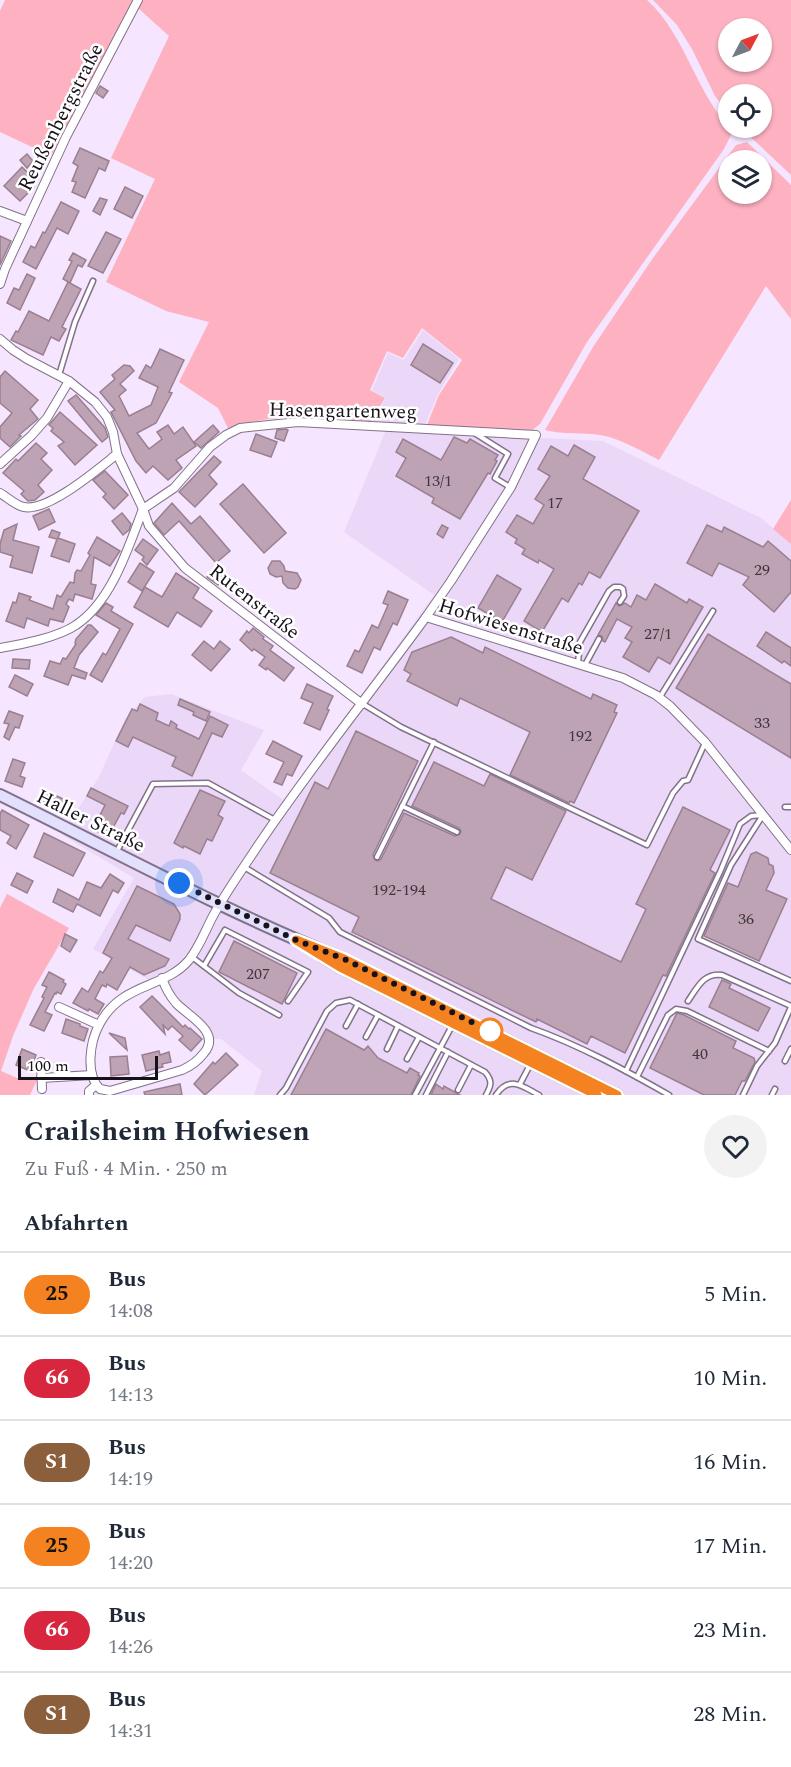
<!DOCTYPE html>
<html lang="de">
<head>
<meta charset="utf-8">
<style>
	:root { --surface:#fff; --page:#f2f2f3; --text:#1f2937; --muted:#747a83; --line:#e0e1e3 }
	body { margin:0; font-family:Spectral,serif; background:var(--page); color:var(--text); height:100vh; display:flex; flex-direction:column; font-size:22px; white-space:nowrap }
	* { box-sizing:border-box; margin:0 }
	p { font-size:20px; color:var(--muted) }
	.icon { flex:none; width:33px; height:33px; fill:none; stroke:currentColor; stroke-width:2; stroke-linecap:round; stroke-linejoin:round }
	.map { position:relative; height:1095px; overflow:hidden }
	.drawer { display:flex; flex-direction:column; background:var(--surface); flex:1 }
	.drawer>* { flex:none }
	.badge { padding:0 12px; border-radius:20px; font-size:21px; line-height:39px }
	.needle { width:39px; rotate:49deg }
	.buttons { position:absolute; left:718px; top:18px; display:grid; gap:12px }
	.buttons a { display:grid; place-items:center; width:54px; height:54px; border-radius:50%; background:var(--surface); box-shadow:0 2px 4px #0004; font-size:30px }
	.scale { position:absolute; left:18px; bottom:15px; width:140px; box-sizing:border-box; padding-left:6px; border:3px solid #17111a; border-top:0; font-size:16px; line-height:21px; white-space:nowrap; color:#17111a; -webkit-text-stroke:4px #fff; paint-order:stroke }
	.you { position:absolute; width:30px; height:30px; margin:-15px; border:4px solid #fff; border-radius:50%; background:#1a73e8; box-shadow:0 0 0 9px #1a73e833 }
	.map>.badge { position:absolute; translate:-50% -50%; box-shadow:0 0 0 3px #fff }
	h2 { padding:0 24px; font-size:22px; line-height:54px }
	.round { display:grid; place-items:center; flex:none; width:63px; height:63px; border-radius:32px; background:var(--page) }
	.headline { display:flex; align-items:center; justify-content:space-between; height:102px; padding:0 24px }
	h1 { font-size:28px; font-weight:700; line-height:45px }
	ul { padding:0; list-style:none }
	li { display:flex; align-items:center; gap:18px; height:84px; padding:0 24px; border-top:2px solid var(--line) }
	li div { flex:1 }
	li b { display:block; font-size:22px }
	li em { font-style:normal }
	li .badge { min-width:66px; font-weight:700; text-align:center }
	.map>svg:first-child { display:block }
</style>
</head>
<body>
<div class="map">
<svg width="791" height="1095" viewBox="0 0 791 1095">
	<rect width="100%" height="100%" fill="#f5e5ff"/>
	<path fill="#ebd7f8" d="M423 330 459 359 438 394 422 432 603 441 761 518 791 544V1095H254L262 1071 221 1039H210L176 1003 162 978 153 982 93 949 134 878 61 834 98 779 125 719 145 697 171 694 264 730 241 770 285 801 434 595 344 532 389 423 373 421 386 398 372 390 388 353 404 360Z"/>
	<g fill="#fdb1c1" fill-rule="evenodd">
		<path d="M5 0H136L51 156 0 132V11Z"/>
		<path d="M143 0H647C686 35 696 95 733 131L724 149 587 342 540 424 531 431 427 425 439 395 462 360 422 328 403 358 387 351 370 390 385 398 371 421C327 419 270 410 229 430L218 408 179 382 209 322 166 311 106 282 155 179 111 158 169 36 138 8Z"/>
		<path d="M653 0H791V175L741 128H762V94H729V113L715 96 692 49 677 25ZM729 28H762V62H729Z"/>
		<path d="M747 142 791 185V319L766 286 659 460C637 449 617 436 593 434 576 433 561 434 545 430L593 347 653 258 736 145ZM729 160H762V194H729Z"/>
		<path d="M791 500V544L773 529Z"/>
		<path d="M7 894 69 928 33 990 13 1036 1 1071 22 1080H37L30 1095H0V908Z"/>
	</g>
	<g fill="#bea3b4" stroke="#997f90" stroke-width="1.5">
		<path d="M100 86 108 91 103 98 96 93Z"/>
		<path d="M80 148 109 161 105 171 99 168 85 198 72 192 76 182 72 181 78 166 73 163Z"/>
		<path d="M27 154 33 161 27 168 20 160Z"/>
		<path d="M22 167 29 174 25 183 34 187 20 201 4 186Z"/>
		<path d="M125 187 143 196 132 218 114 209Z"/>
		<path d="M100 198 107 200 100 215 93 211Z"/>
		<path d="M61 202 79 211 68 234 57 228 36 269 23 262 31 246 35 248 43 232 45 233Z"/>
		<path d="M106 232 121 239 103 273 88 266Z"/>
		<path d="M0 236 11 241 0 265Z"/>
		<path d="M73 253 86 260 82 267 78 265 70 283 63 279 72 261 69 260Z"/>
		<path d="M27 274 35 278 20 310 7 303 14 288 19 290Z"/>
		<path d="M68 282 81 289 62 327 66 329 59 341 51 337 43 355 11 340 16 331 18 332 29 311 49 321Z"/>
		<path d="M423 344 453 363 440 383 411 365Z"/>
		<path d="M160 349 184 360 169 392 172 393 156 423 137 433 149 449 162 439 157 432 168 425 174 434 183 427 196 446 176 460 182 468 168 480 153 466 146 473 136 461 111 412 115 410 100 392 115 379 112 375 124 365 130 366 134 371 120 384 126 390 119 396 129 416 151 405 158 387 139 378 146 365 151 368Z"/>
		<path d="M5 371 38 400 30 409 38 419 19 435 21 436 10 447 0 438V427L12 413 0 403V377Z"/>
		<path d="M76 395 105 428 108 437 102 442 68 401Z"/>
		<path d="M60 412 97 445 75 465 58 446 64 442 51 431 53 428 49 425Z"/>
		<path d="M213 425 219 432 201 448 194 442Z"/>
		<path d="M286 429 288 430 284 441 275 438 277 430Z"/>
		<path d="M256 434 277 442 271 457 250 450Z"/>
		<path d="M454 437 467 443 470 439 498 455 495 460 497 461 490 474 488 473 460 519 432 503 434 498 396 476 406 458 396 452 403 439 441 460Z"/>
		<path d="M36 443 47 453 41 459 52 470 38 485 44 492 35 500 28 501 21 494 24 491 3 473 16 459 18 461Z"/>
		<path d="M574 445 595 457 583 479 639 511 600 578 589 572 582 585 579 583 568 602 562 598 542 632 524 621 554 569 539 560 538 563 522 554 525 549 515 543 517 539 506 532 517 515 533 524 544 505 535 499 550 476 538 469 551 446 568 456Z"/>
		<path d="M214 456 221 462 209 475 217 484 195 507 179 492Z"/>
		<path d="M105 471 128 495 114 509 103 497 106 494 93 480Z"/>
		<path d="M243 484 286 533 264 553 220 504Z"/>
		<path d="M172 503 191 524 200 516 230 551 216 563 179 521 164 535 154 523Z"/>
		<path d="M49 509 55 522 39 530 33 516Z"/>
		<path d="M122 513 131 524 129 530 123 535 112 521Z"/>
		<path d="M17 524 13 540 39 547 32 573 10 567 13 556 0 552V544L4 530Z"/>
		<path d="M442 525 448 528 443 538 437 534Z"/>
		<path d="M707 525 722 532 724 527 763 547 768 541 791 561V592L774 612 743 585 749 577 719 563 712 576 687 563Z"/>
		<path d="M52 530 60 533 58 538 75 544 69 562 51 556 57 539 49 537Z"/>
		<path d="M97 537 120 551 110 566 94 557 91 584 96 585 92 599 75 594 73 601 69 599 66 604 69 607 63 622 50 619 48 626 27 618 24 628 6 621 13 602 16 603 19 593 31 597 29 600 53 609 57 595 61 597 70 582 74 583 75 573 77 570 81 571 90 555 88 553Z"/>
		<path d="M143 539 158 550 147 565 142 560 144 557 135 550Z"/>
		<path d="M272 561H280L284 566 285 571 297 573 301 580 298 587 295 589 288 588 283 583 282 576 276 577 270 574 268 568Z"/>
		<path d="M140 563 154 572 142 591 128 582Z"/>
		<path d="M213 569 224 577 218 585 207 577Z"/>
		<path d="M176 573 199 588 193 598 212 611 201 627 177 612 168 627 134 607 145 587 162 597Z"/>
		<path d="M497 575 521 589 502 622 478 608Z"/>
		<path d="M655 584 687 603 689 599 703 607 670 664 658 657 649 672 623 657 632 642 625 638 632 627 617 619 605 642 603 641 602 636 598 635 616 603 619 606 625 603 631 607 637 595 646 600Z"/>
		<path d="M388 591 408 600 397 625 393 623 380 650 374 647 362 673 347 666 355 650 359 652 372 625 378 628 388 605 383 603Z"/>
		<path d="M106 603 113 607 111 611 133 624 102 682 90 675 103 653 106 655 120 629 96 615Z"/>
		<path d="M88 625H91L98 632 79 655 74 668 87 673 85 679 72 675 68 685 44 676 50 661 60 664 63 658 66 659 76 644 75 643 76 639Z"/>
		<path d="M253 628 264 637 263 639 273 646 270 650 294 668 284 681 267 668 266 670 259 665 265 657 254 649 252 651 240 640 247 631 249 633Z"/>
		<path d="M766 632 791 648V666L784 661 782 663 757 646Z"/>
		<path d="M708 634 791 684V758L676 688Z"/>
		<path d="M451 637 483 653 485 647 591 699 593 694 617 705 614 712 617 713 574 803 570 801 569 803 510 775 530 732 460 698 457 706 407 681 411 674 404 670 412 652Z"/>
		<path d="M204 641 214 649 220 641 230 649 211 671 192 655Z"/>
		<path d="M13 659 30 660 29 669 12 668Z"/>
		<path d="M15 675 33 684 27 696 9 687Z"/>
		<path d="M307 684 333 696 327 709 329 710 320 730 304 723 313 703 301 698Z"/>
		<path d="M180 699 210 712 206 721 193 715 194 712 178 705Z"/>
		<path d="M140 704 158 713 156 720 169 726 171 721 177 725 176 728 199 739 210 716 228 725 222 737 212 733 192 776 172 766 176 757 133 737 128 747 116 741 132 709 137 711Z"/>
		<path d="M9 711 23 716 19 728 15 727 9 740 4 737 9 724 4 723Z"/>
		<path d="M356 731 418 761 373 855 375 860 378 861 381 859 404 813 455 836 460 834 461 831 459 828 412 806 434 762 484 786 490 774 566 811 532 880 506 867 491 899 621 962 646 909 636 904 683 807 730 830 710 870 715 873 666 976 663 975 625 1053 591 1036 587 1044 537 1019 536 1022 352 932 359 917 270 873 315 782 328 789Z"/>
		<path d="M273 741 302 756 292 776 287 774 282 785 274 782 284 762 266 754Z"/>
		<path d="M13 759 25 763 20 776 25 778 22 787 5 781Z"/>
		<path d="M91 788 128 806 124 814 121 813 108 837 93 829 105 805 87 796Z"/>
		<path d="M200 790 225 801 218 815 223 818 212 841 207 839 200 854 184 846 183 848 174 843Z"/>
		<path d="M49 792 71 803 66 814 43 804Z"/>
		<path d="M2 810 29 825 16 849 7 843 11 836 0 830V814Z"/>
		<path d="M44 833 85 853 73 876 34 857Z"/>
		<path d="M756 852 768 858 769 864 773 866 774 873 766 890 787 899 759 961 704 936 728 883 738 887 751 854Z"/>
		<path d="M17 873 33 881 27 893 11 885Z"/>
		<path d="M110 874 124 883 118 893 113 890 100 916 77 904 73 912 53 902 58 889 79 900 87 882 101 888Z"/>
		<path d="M137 886 174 904 180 914V919L170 941 136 925 128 939 169 959 165 966 144 975 130 967 117 990 107 984 106 987 102 985 95 999 104 1004 98 1014 89 1009 88 1011 73 1003 82 988 88 992 100 971 103 973 112 958 103 953Z"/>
		<path d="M65 934 77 940 70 952 61 946Z"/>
		<path d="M234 941 297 973 282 1004 219 972Z"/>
		<path d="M49 972 64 980 63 982 66 984 61 994 57 992 56 994 55 993 45 1012 52 1015 44 1031 30 1025 44 998 42 997 47 987 42 985Z"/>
		<path d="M722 980 731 984 729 988 770 1008 758 1031 709 1007Z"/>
		<path d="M152 996 183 1027 185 1025 189 1029 190 1028 202 1039 191 1051 179 1040 183 1036 172 1026 168 1030 163 1025 165 1034 140 1007Z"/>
		<path d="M677 1013 684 1015 736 1041 733 1048 754 1058 755 1062 745 1081H742L735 1095H704L650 1068Z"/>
		<path d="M66 1019 80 1024V1026L88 1029 84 1041 62 1033Z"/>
		<path d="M326 1029 364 1050 368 1046 378 1058 407 1073 410 1068 419 1073 418 1075 420 1076 411 1095H291Z"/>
		<path d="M109 1033 125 1038 127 1050Z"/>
		<path d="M22 1049 36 1055 30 1071 16 1065Z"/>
		<path d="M159 1051 160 1055 169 1052 171 1062 162 1064 163 1067 146 1071 142 1055Z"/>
		<path d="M226 1053 238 1065 205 1095 194 1084 213 1062 215 1064Z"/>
		<path d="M127 1056 129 1074 111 1076 110 1057Z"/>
		<path d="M180 1084 182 1095H145L144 1092Z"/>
		<path d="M436 1084 443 1089 444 1086 460 1095H431Z"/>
	</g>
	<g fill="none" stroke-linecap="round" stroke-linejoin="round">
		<g stroke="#81728a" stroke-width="7">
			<g id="service">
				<path d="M59 375 75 322 93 281"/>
				<path d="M476 434 508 454 495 478 510 487"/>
				<path d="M578 663 580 642 609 591 614 587H620L623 589 624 596 620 602"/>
				<path d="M585 665 599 639"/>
				<path d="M660 697 713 611"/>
				<path d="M363 704 401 727 647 845 673 793 683 781 688 780 705 743"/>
				<path d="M402 806 457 832"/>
				<path d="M785 807H791"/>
				<path d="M117 851 153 784 208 783 275 820"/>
				<path d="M377 857 434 742"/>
				<path d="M244 867 329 918 340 932 531 1028C579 1045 625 1070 669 1095"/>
				<path d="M192 957 239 993 279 1015"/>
				<path d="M204 966 225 930 308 972 288 1001"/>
				<path d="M688 1001C697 988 704 972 722 975L791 1006"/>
				<path d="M346 1026 358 1004"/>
				<path d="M366 1037 378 1015"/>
				<path d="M387 1049 398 1026"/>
				<path d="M407 1059 419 1037"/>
				<path d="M785 1061 791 1049"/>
				<path d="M626 1071 720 872 740 824 751 816 763 815 731 865 698 939 791 981"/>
				<path d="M637 1077 668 1015 676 1009 687 1011 769 1051"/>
				<path d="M520 1084 530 1065"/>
				<path d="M458 1090 471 1065"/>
				<path d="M280 1095 286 1088 327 1011 336 1003 350 1000 485 1072C493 1081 491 1086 486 1095"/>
				<path d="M415 1095 453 1024"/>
				<path d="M426 1095 448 1052"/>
				<path d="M496 1095C509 1075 522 1086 539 1095"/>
				<path d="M743 1095 757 1066 775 1043 791 1007"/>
				<path d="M772 1095 775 1089"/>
			</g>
		</g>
		<g stroke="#81728a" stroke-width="10">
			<g id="minor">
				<path d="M0 211 27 221"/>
				<path d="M0 284 5 269 66 137 138 0"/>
				<path d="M0 339 13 350 27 359 69 381 95 402 107 417 113 432 117 454 143 509 149 526 185 568 362 704"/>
				<path d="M0 464 31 436 47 418 69 381"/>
				<path d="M0 493C7 497 16 506 24 507 48 512 98 469 117 454"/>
				<path d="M143 509 174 488 210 447 226 435 240 428 298 422 536 435 511 487 451 581 426 617"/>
				<path d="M0 648C20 645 59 637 76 625 112 601 128 548 143 509"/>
				<path d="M162 978C165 987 169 995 176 1003 188 1016 222 1032 204 1053 198 1061 191 1066 182 1070L110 1091 100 1089C85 1074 90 1042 99 1025 121 982 165 989 189 960 200 946 205 931 213 916 226 892 242 870 257 847 310 768 370 694 426 617L623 678 656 695 670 706 705 742 791 850"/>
				<path d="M59 1007 99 1025"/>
				<path d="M41 1062 42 1089"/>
				<path d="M41 1078 92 1075"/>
				<path d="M89 1095V1091L96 1085"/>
			</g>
		</g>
		<g stroke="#81728a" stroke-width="14">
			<g id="secondary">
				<path d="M0 795C114 851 226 912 343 959L617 1095"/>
				<path d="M322 956 340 967 597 1095"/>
			</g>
		</g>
		<use href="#service" stroke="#fff" stroke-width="4"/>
		<use href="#minor" stroke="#fff" stroke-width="8"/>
		<use href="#secondary" stroke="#e2e0fc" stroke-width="10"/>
	</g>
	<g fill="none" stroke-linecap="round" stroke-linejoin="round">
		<g stroke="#fff" stroke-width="14">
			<path id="line" d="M597 1095 340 967 296 940 344 959 617 1095"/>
		</g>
		<use href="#line" stroke="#f58220" stroke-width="9"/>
		<path stroke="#17111a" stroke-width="6" stroke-dasharray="0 10.8" d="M179 883 296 940 344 959 490 1031"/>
	</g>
	<circle fill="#fff" stroke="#f58220" stroke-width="3" cx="490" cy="1031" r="12"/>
	<g text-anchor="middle" stroke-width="5" stroke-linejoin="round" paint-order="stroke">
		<g font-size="16" fill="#413640">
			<text x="438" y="486">13/1</text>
			<text x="555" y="508">17</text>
			<text x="762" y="575">29</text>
			<text x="658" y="639">27/1</text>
			<text x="762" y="728">33</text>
			<text x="580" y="741">192</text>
			<text x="399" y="895">192-194</text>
			<text x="746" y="924">36</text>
			<text x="258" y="979">207</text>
			<text x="700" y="1059">40</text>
		</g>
		<g font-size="20" fill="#17111a" stroke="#fff">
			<text transform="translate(60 117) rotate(-63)" y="7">Reußenbergstraße</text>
			<text transform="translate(343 410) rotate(1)" y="7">Hasengartenweg</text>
			<text transform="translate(255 601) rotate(38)" y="7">Rutenstraße</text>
			<text transform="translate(511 626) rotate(17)" y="7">Hofwiesenstraße</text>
			<text transform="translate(91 820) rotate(26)" y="7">Haller Straße</text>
		</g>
	</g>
</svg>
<div class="buttons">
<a><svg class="needle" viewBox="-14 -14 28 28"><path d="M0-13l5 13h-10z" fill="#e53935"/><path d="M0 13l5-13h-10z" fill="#747a83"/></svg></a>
<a><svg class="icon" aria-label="locate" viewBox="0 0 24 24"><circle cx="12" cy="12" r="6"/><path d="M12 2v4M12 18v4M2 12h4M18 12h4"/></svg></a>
<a><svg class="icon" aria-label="layers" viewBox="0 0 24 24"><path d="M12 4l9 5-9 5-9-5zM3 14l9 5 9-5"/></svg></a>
</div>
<div class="scale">100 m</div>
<div class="you" style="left:179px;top:883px"></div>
</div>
<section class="drawer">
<div class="headline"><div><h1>Crailsheim Hofwiesen</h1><p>Zu Fuß · 4 Min. · 250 m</p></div><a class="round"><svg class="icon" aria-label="heart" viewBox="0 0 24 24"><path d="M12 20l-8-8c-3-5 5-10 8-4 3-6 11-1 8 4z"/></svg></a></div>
<h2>Abfahrten</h2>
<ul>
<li><span class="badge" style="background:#f58220;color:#111">25</span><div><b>Bus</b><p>14:08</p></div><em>5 Min.</em></li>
<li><span class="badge" style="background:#d7263d;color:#fff">66</span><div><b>Bus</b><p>14:13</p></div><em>10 Min.</em></li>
<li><span class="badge" style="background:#8b5e3c;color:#fff">S1</span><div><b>Bus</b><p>14:19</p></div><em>16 Min.</em></li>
<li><span class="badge" style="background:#f58220;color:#111">25</span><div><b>Bus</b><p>14:20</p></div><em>17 Min.</em></li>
<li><span class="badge" style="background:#d7263d;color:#fff">66</span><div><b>Bus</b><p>14:26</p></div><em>23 Min.</em></li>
<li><span class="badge" style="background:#8b5e3c;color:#fff">S1</span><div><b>Bus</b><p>14:31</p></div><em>28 Min.</em></li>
</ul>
</section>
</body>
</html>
